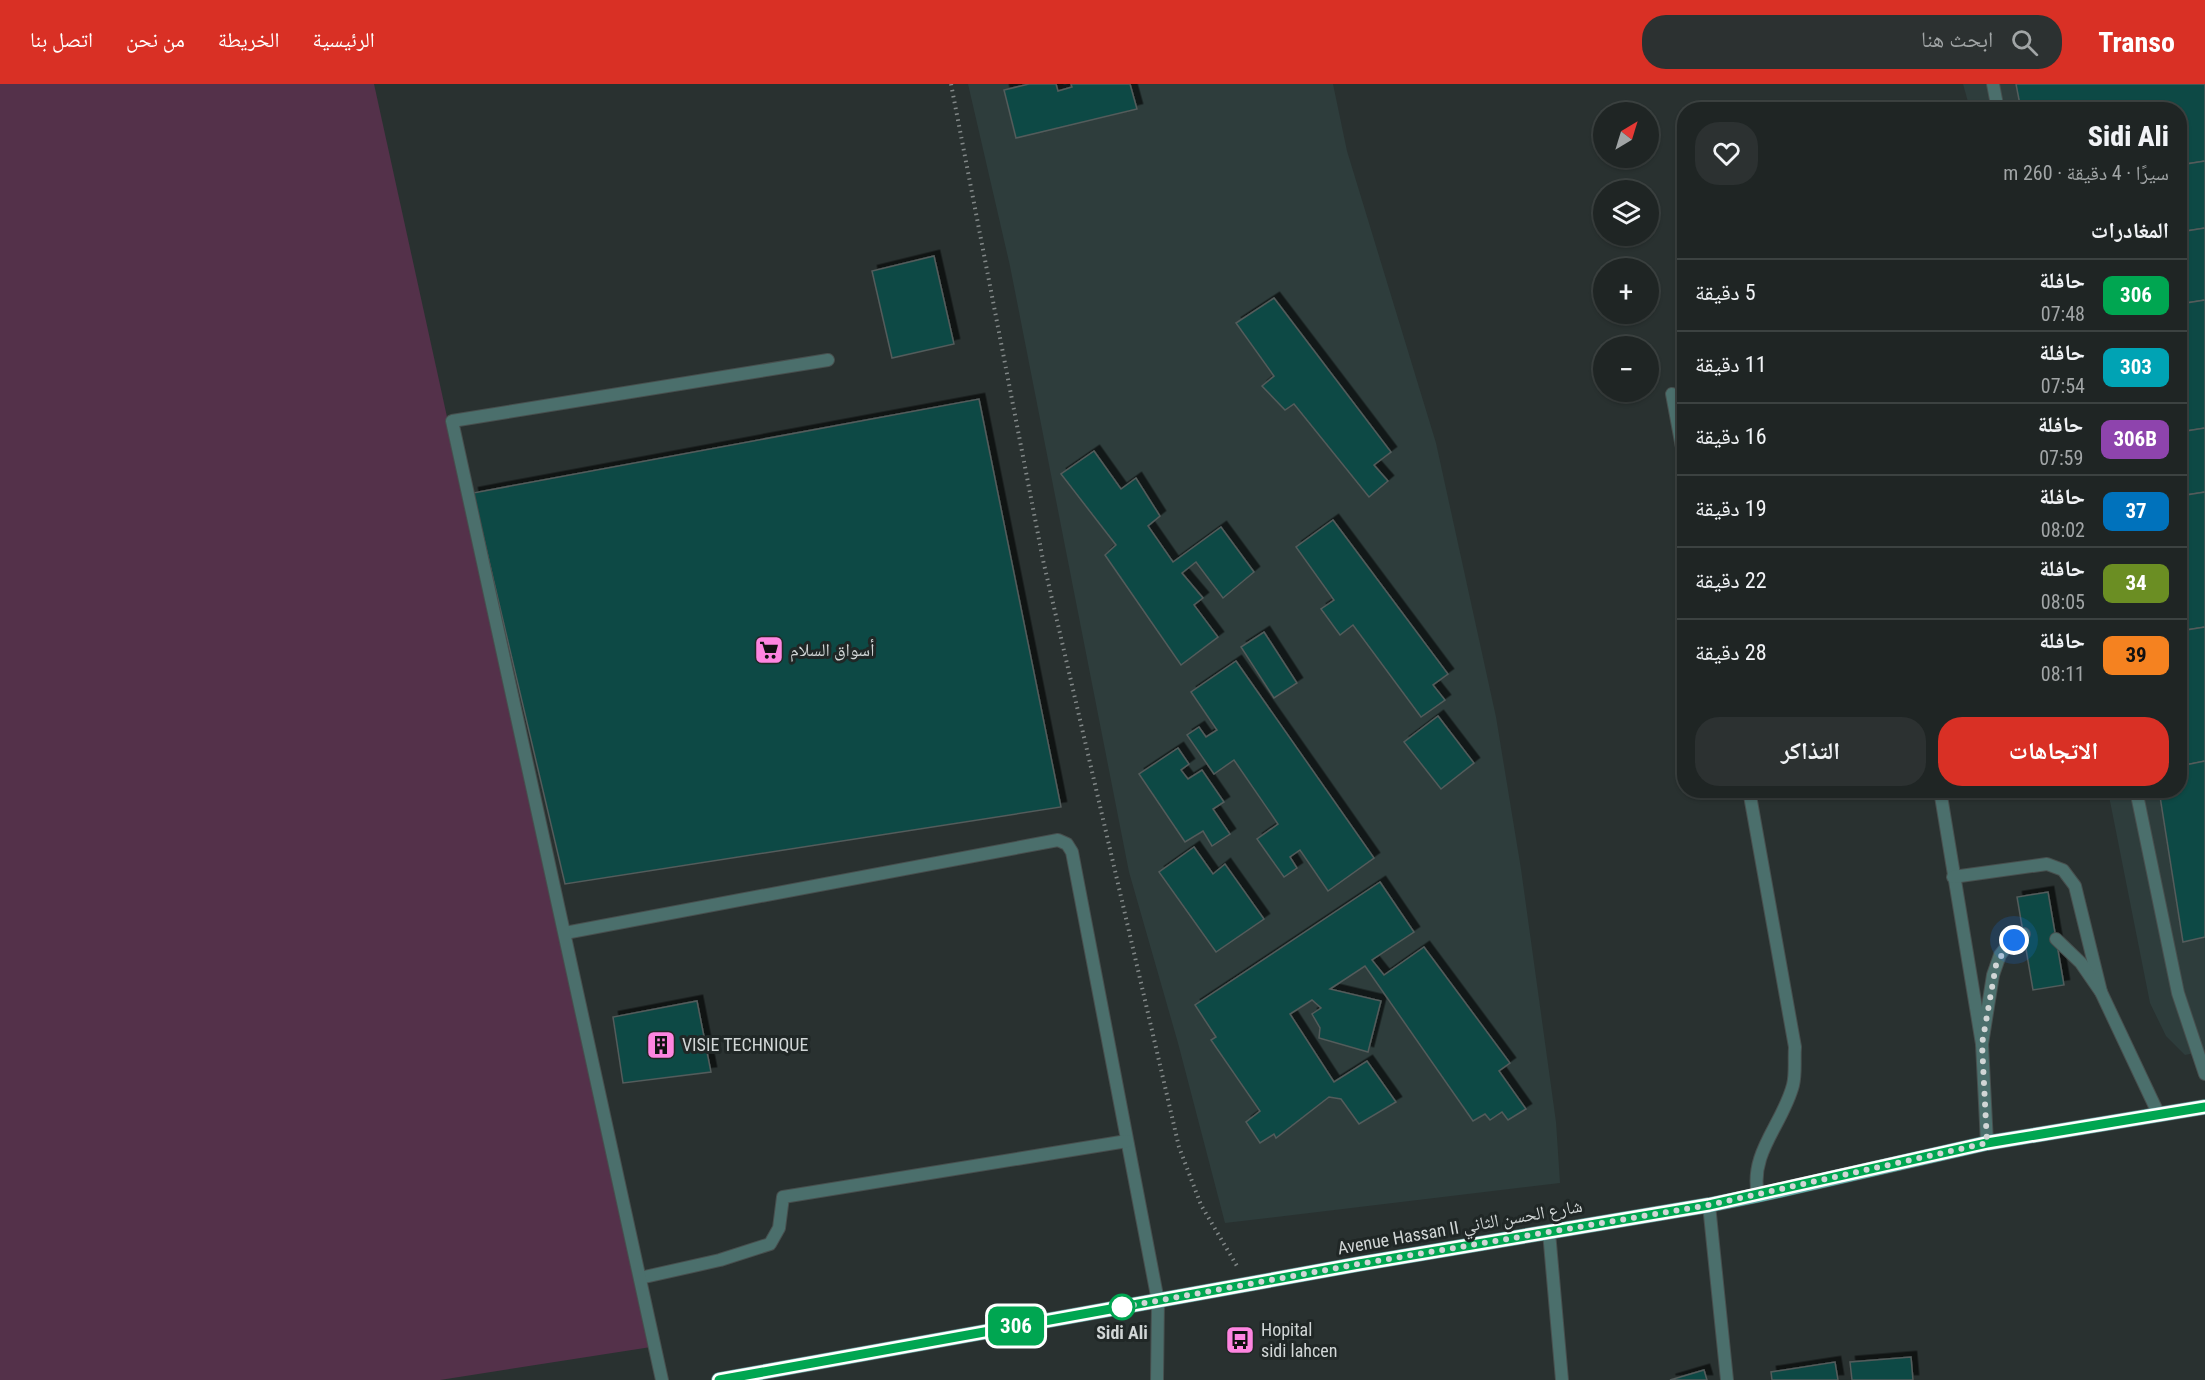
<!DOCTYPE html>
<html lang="ar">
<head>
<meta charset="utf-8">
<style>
	:root { --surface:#1f2524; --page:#2c3131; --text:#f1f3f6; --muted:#a1a5a6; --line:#3c4241; --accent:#d93025 }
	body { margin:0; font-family:"Roboto Condensed","Noto Naskh Arabic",sans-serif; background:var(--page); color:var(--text); direction:rtl; height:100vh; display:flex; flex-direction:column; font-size:22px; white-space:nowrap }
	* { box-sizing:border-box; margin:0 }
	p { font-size:20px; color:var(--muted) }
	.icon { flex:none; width:33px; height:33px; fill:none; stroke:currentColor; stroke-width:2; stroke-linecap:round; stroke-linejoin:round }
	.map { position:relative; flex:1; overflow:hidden; direction:ltr }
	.side { position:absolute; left:1677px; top:18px; width:510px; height:696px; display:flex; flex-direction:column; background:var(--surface); border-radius:24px; box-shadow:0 2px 4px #0004,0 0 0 2px var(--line); direction:rtl }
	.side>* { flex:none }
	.badge { padding:0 12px; border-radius:9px; font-size:21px; line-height:39px }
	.needle { width:39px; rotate:38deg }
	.controls { position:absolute; left:1593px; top:18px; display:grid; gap:12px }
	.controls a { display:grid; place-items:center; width:66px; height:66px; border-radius:50%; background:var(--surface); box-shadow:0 2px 4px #0004,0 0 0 2px var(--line); font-size:30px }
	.you { position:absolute; width:30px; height:30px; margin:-15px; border:4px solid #fff; border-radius:50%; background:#1a73e8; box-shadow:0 0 0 9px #1a73e833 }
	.map>.badge { position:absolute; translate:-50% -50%; box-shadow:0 0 0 3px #fff }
	h2 { padding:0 18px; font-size:22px; line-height:54px }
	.round { display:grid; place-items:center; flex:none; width:63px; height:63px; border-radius:24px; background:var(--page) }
	.overview { display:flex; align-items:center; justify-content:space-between; height:102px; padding:0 18px }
	h1 { font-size:28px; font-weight:800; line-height:45px }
	.primary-button { display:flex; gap:12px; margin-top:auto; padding:12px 18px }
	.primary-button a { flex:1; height:69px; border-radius:24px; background:var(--accent); color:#fff; font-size:24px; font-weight:800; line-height:69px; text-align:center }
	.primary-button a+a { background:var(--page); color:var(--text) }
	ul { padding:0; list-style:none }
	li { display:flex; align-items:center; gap:18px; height:72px; padding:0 18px; border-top:2px solid var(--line) }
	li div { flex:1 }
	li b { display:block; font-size:22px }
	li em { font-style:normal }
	li .badge { min-width:66px; font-weight:700; text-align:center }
	header { display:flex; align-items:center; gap:36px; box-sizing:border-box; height:84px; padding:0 30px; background:var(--accent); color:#fff }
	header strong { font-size:28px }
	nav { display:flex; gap:33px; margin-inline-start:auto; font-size:21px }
	.search { width:420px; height:54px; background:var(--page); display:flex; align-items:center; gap:15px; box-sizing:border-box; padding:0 21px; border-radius:24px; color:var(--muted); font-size:22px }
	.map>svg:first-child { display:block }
</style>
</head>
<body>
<header>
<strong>Transo</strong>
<div class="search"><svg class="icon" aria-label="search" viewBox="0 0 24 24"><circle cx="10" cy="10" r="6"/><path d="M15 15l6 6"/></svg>ابحث هنا</div>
<nav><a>الرئيسية</a><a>الخريطة</a><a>من نحن</a><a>اتصل بنا</a></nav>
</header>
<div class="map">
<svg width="2205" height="1296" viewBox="0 0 2205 1296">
	<defs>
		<filter id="shadow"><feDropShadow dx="5.5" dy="-5.5" stdDeviation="0" flood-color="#0009"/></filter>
	</defs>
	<rect width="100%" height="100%" fill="#293130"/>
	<g fill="#2e3d3c">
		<path d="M968 0H1333L1347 67 1436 359 1496 633 1521 785 1556 1038 1560 1099 1225 1139 1178 959 1129 788 1010 182Z"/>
		<path d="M1963 0H2205V967L2185 971 2166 952 2150 919 2108 707 2180 706V26L1970 25Z"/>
	</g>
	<path fill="#54314a" d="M0 0H374L651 1263 440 1296H0Z"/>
	<g fill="#114845" stroke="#535c5b" stroke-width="1.5" filter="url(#shadow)">
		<path d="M1029 0H1056L1058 7 1072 3 1071 0H1130L1137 25 1016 54 1004 6Z"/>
		<path d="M2016 0H2205V77L2180 81V26H2021Z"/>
		<path d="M2205 77V144L2180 148V81Z"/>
		<path d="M2205 144V216L2180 220V148Z"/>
		<path d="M934 172 954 260 892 274 872 187Z"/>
		<path d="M1274 214 1391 368 1374 381 1388 397 1369 413 1294 320 1285 326 1262 302 1274 292 1236 239Z"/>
		<path d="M2205 216V344L2180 348V220Z"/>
		<path d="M979 315 1061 723 565 800 473 409Z"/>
		<path d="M2205 344V408L2180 412V348Z"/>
		<path d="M1094 367 1121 405 1136 394 1160 432 1148 442 1173 478 1221 443 1254 488 1223 514 1196 478 1182 489 1203 514 1194 521 1218 553 1181 581 1105 471 1116 461 1061 390Z"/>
		<path d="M2205 408V543L2180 547V412Z"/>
		<path d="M1333 436 1448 590 1433 601 1445 616 1421 633 1353 541 1340 551 1321 525 1334 516 1296 463Z"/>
		<path d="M2205 543V677L2180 682V547Z"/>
		<path d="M1264 548 1297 599 1274 614 1241 563Z"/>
		<path d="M1236 577 1374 774 1328 807 1300 766 1290 773 1297 784 1284 793 1257 755 1278 740 1234 676 1214 690 1187 651 1199 643 1206 653 1217 646 1191 608Z"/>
		<path d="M1438 632 1474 679 1441 705 1404 658Z"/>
		<path d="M1178 664 1189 680 1181 686 1188 695 1202 686 1224 718 1213 725 1230 750 1212 762 1203 747 1185 758 1139 690Z"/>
		<path d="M2205 677V853L2183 858 2159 706H2180V682Z"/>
		<path d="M1194 763 1213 790 1225 780 1264 835 1216 868 1159 788Z"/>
		<path d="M1380 798 1414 848 1372 876 1384 891 1424 863 1510 979 1499 987 1526 1025 1508 1036 1502 1028 1490 1036 1485 1030 1473 1037 1365 882 1330 905 1381 917 1368 968 1319 954 1320 944 1312 930 1321 924 1312 916 1290 930 1334 998 1367 977 1396 1018 1359 1040 1341 1015 1329 1013 1276 1054 1274 1050 1260 1059 1246 1038 1260 1027 1211 956 1216 953 1195 921Z"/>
		<path d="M2048 808 2064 901 2033 906 2017 813Z"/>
		<path d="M697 917 711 988 623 999 613 933Z"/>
		<path d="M1911 1273 1913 1296H1852L1850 1278Z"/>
		<path d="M1835 1278 1838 1296H1772L1771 1288Z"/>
		<path d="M1704 1286 1707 1296H1670Z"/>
	</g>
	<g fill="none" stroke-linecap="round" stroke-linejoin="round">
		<g stroke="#474f4e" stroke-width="14">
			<g id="lane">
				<path d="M1993 0 1998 26"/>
				<path d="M1672 310 1684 374"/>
				<path d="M1749 706 1795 963C1794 975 1796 989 1793 1001 1783 1040 1749 1069 1758 1111"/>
				<path d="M1940 706 1982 960"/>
				<path d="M2136 706 2178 909 2205 990"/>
				<path d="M1953 793 2047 780 2063 786 2075 802 2101 908"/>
				<path d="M565 849 1058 756 1067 760 1072 768 1158 1217 1157 1296"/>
				<path d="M2056 855 2081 879 2101 908 2159 1031"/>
				<path d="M1987 1059 1982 960 1993 891 2000 871 2007 862 2024 850"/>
				<path d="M640 1194 720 1176 770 1160 779 1144 783 1113 1127 1057"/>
				<path d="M662 1296 452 337 828 276"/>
			</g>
		</g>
		<g stroke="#474f4e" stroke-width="14">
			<g id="street">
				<path d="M1709 1121 1727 1296"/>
				<path d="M1549 1148 1562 1296"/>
			</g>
		</g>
		<g stroke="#474f4e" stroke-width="16">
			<path id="primary" d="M719 1296 1359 1180 1709 1121 1758 1111 1987 1059 2205 1023"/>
		</g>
		<path stroke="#828888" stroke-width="4" stroke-dasharray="1.5 4.5" stroke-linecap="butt" d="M951 0 1043 476 1179 1063 1201 1121 1237 1182"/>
		<use href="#lane" stroke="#4b6f6c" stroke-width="12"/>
		<use href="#street" stroke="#4b6f6c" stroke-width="12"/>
		<use href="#primary" stroke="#5faea8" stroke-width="15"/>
	</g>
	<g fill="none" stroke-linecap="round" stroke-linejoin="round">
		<g stroke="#fff" stroke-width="14">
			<path id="line" d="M719 1296 1359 1180 1709 1121 1987 1059 2205 1023"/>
		</g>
		<use href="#line" stroke="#00a651" stroke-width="9"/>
		<path stroke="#d1d6d6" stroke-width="6" stroke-dasharray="0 10.8" d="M1122 1223 1112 1225 1359 1180 1709 1121 1987 1059 1982 960 1996 881 2007 862 2014 856"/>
	</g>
	<defs>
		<g id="supermarket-square" transform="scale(1.5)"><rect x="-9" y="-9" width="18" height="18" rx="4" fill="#fe85e0" stroke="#202726"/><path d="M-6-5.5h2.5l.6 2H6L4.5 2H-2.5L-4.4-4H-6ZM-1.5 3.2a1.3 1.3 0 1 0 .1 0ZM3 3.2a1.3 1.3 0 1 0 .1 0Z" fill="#111"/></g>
		<g id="building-square" transform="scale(1.5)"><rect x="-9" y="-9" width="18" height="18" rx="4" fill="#fe85e0" stroke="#202726"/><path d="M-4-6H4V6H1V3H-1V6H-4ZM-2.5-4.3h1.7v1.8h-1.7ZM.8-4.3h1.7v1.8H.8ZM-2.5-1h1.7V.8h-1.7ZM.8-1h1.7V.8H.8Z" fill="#111"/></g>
		<g id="bus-square" transform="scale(1.5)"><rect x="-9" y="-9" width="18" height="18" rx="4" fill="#fe85e0" stroke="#202726"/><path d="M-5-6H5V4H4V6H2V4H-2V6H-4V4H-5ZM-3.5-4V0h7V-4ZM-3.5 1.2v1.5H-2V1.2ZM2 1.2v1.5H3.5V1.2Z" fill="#111"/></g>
	</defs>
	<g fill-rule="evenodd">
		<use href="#supermarket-square" x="769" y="566"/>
		<use href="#building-square" x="661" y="961"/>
		<use href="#bus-square" x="1240" y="1256"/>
	</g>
	<circle fill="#fff" stroke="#00a651" stroke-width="3" cx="1122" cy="1223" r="12"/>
	<g text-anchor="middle" stroke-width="6" stroke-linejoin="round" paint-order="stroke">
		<g font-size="18" fill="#d1d6d6" stroke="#202726" text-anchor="start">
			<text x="790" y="572">أسواق السلام</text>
			<text x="682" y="967">VISIE TECHNIQUE</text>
			<text x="1261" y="1252">Hopital<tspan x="1261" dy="21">sidi lahcen</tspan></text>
		</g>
		<g font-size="18" fill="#d1d6d6" stroke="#202726">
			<text transform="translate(1460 1143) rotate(-10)" y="6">Avenue Hassan II شارع الحسن الثاني</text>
		</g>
		<g font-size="18" font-weight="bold" fill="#d1d6d6" stroke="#202726">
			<text x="1122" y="1255">Sidi Ali</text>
		</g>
	</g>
</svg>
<div class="controls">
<a><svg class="needle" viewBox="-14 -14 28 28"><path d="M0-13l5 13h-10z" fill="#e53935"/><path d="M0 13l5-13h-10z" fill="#a1a5a6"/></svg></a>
<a><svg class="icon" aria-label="layers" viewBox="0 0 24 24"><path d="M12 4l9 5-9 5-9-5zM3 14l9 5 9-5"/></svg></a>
<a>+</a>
<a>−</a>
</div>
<div class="you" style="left:2014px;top:856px"></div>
<b class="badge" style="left:1016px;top:1242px;background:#00a651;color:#fff">306</b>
<section class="side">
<div class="overview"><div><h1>Sidi Ali</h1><p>سيرًا · 4 دقيقة · 260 m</p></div><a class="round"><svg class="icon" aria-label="heart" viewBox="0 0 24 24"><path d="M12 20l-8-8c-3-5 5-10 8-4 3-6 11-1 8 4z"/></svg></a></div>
<h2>المغادرات</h2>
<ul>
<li><span class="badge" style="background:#00a651;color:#fff">306</span><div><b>حافلة</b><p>07:48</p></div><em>5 دقيقة</em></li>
<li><span class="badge" style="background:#00a3b4;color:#fff">303</span><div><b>حافلة</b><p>07:54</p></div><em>11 دقيقة</em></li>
<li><span class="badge" style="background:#8e44ad;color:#fff">306B</span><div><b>حافلة</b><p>07:59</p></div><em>16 دقيقة</em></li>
<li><span class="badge" style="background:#0072bc;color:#fff">37</span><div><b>حافلة</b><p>08:02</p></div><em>19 دقيقة</em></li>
<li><span class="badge" style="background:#6b8e23;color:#fff">34</span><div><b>حافلة</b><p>08:05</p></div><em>22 دقيقة</em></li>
<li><span class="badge" style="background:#f58220;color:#111">39</span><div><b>حافلة</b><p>08:11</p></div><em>28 دقيقة</em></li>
</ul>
<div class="primary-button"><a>الاتجاهات</a><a>التذاكر</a></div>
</section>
</div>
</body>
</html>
